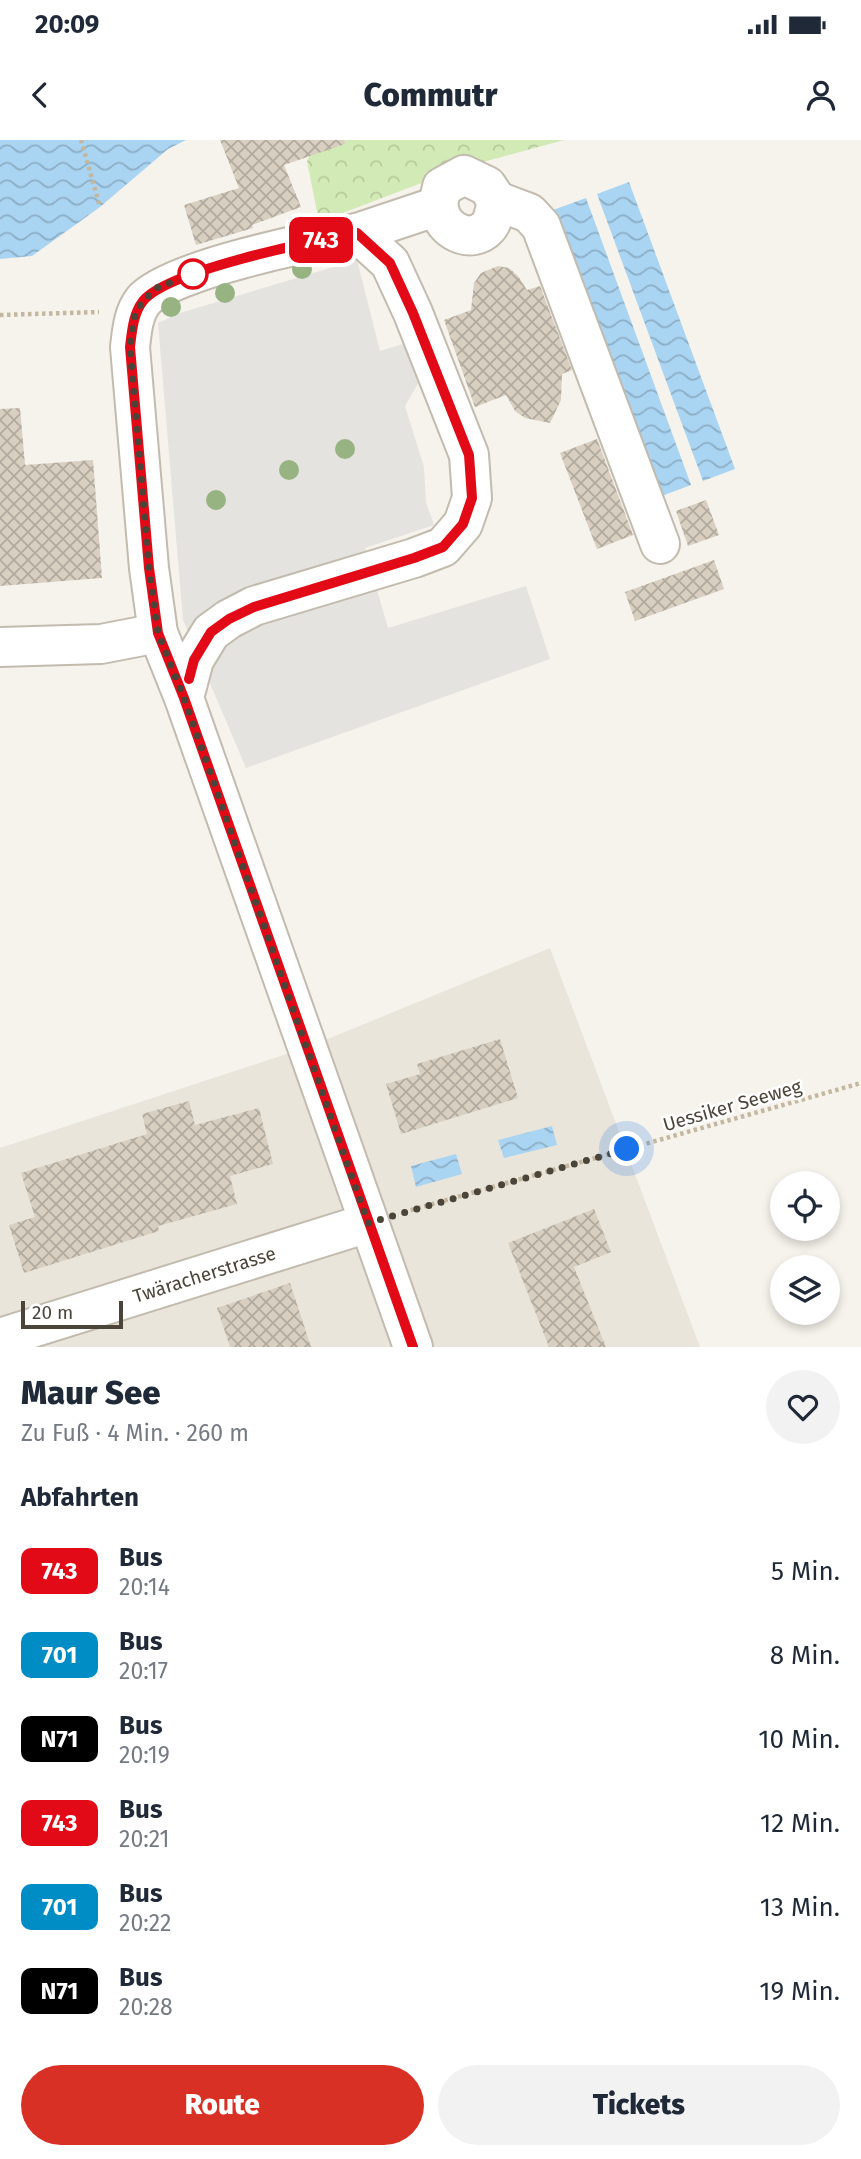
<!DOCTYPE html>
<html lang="de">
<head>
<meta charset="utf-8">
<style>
	:root { --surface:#fff; --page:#f2f2f3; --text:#1f2937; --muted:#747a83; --accent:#d93025 }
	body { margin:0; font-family:"Fira Sans",sans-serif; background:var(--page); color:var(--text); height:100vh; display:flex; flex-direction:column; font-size:26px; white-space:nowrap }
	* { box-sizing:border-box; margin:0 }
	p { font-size:23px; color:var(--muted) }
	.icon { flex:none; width:38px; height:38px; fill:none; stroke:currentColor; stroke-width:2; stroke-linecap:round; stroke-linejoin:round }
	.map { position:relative; height:1207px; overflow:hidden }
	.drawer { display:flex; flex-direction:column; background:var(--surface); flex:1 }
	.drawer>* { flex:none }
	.badge { padding:0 14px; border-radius:10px; font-size:24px; line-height:46px }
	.controls { position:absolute; left:770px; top:1031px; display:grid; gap:14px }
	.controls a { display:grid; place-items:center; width:70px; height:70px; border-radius:50%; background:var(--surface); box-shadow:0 4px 10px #0003; font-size:35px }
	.scale { position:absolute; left:21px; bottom:18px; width:102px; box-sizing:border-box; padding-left:7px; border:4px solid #4b4439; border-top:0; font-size:19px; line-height:24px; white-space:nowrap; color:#4b4439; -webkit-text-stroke:5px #fff; paint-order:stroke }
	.you { position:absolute; width:35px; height:35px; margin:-18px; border:5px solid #fff; border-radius:50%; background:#1a73e8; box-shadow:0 0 0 10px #1a73e833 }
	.map>.badge { position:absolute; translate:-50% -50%; box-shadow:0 0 0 4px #fff }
	h2 { padding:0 21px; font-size:26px; line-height:63px }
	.round { display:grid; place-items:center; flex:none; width:74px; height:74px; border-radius:37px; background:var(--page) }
	.summary { display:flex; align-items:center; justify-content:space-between; height:119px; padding:0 21px }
	h1 { font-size:33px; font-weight:800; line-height:52px }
	.action { display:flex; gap:14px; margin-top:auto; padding:14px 21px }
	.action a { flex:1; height:80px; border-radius:42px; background:var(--accent); color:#fff; font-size:28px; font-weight:800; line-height:80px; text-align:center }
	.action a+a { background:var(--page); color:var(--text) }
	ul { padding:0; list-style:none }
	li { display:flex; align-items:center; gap:21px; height:84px; padding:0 21px }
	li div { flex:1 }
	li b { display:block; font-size:26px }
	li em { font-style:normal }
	li .badge { min-width:77px; font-weight:700; text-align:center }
	.status { display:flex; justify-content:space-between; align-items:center; height:49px; padding:0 35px; background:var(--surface); direction:ltr }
	.status svg { height:19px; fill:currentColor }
	header { display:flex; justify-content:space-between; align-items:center; height:91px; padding:0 21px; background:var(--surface); font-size:32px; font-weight:800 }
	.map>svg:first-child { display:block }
</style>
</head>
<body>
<div class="status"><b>20:09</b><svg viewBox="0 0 49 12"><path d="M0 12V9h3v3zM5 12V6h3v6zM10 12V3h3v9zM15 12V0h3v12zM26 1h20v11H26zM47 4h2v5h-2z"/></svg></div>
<header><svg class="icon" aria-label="back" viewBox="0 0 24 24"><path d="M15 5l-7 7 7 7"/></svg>Commutr<svg class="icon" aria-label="person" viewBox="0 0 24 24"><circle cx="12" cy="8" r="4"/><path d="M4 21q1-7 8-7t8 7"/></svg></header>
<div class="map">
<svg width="861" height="1207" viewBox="0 0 861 1207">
	<defs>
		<pattern id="forest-crowns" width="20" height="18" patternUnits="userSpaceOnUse" patternTransform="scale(1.75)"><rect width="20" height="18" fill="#d2eab5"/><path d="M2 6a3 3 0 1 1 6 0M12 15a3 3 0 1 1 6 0" fill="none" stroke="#b6ca9c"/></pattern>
		<pattern id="water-waves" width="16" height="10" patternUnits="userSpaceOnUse" patternTransform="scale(1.75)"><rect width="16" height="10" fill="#a9d4f2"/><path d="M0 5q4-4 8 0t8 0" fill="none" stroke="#8caec5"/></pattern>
		<pattern id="building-cross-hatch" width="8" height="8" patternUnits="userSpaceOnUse" patternTransform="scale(1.75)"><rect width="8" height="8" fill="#d8cfc1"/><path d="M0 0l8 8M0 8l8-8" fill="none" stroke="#b1aa9e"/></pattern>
	</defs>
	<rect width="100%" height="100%" fill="#f6f3ec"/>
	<path fill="#eae5da" d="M550 808 700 1207H0V1008L308 907Z"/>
	<path fill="url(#forest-crowns)" d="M317 0H564L461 28 319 82 307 21Z"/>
	<path fill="#e5e3e0" d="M357 120 380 211 409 202 423 235 405 266 424 327 426 362 434 385 365 408 388 488 526 446 550 519 246 628 183 480 158 183 180 173Z"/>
	<g fill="url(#water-waves)">
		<path d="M0 0H186L168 9 100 67 32 116 0 119Z"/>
		<path d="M629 42 735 329 703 341 597 54Z"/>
		<path d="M586 58 691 345 659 357 553 70Z"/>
		<path d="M552 986 557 1005 504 1018 498 1000Z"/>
		<path d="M456 1014 462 1034 416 1047 411 1026Z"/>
	</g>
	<g fill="url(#building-cross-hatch)">
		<path d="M220 0H344L345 4 284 25 301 67 252 85 253 88 196 105 184 65 239 48Z"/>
		<path d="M498 126 509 128 518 136 527 150 540 146 572 230 562 234 561 260 550 283 525 278 515 271 506 255 475 267 444 180 471 170 474 143 481 133Z"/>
		<path d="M20 268 25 325 93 320 102 438 0 446V269Z"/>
		<path d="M597 299 633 395 597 409 560 313Z"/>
		<path d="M706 360 719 395 688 406 676 371Z"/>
		<path d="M714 420 724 449 635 481 625 452Z"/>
		<path d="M500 899 518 958 401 994 386 944 420 934 417 924Z"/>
		<path d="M189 961 195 985 259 968 273 1024 230 1036 237 1064 158 1086 159 1091 24 1133 9 1085 35 1077 21 1033 147 994 142 974Z"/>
		<path d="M594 1069 611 1112 574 1127 606 1207H549L508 1103Z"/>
		<path d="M290 1143 311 1207H230L217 1168Z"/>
	</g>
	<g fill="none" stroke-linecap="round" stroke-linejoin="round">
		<g stroke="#c2bbae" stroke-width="42">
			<g id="minor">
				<path d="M464 35 487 46 497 61C495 69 493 82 488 87 471 106 442 90 439 68 437 62 441 54 442 47Z"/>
				<path d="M497 61 529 73 541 86 660 404"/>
				<path d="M357 93 438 66"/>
				<path d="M0 507 101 504 158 493"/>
				<path d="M184 558 194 520 211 492 229 479 254 466 414 418 443 407 463 384 472 358 469 315 413 173 390 123 357 93C314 101 168 130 143 161 133 174 132 191 130 207L149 428 158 493 184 558 413 1207"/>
				<path id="s1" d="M0 1198 368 1083"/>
			</g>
		</g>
		<g stroke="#c4b79f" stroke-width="4.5" stroke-dasharray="3.5 3.5" stroke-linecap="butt">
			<path d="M81 0 100 67"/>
			<path d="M0 175 99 172"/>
			<path d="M404 1072 861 943"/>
		</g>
		<use href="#minor" stroke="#fff" stroke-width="38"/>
	</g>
	<g fill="#97b381">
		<circle cx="302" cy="129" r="10"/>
		<circle cx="225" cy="153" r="10"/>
		<circle cx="171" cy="167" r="10"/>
		<circle cx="345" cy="309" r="10"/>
		<circle cx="289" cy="330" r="10"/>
		<circle cx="216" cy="360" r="10"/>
	</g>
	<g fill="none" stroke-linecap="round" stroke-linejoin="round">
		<g stroke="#fff" stroke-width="16">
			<path id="line" d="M189 539 194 520 211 492 229 479 254 467 414 418 443 407 463 384 472 358 469 315 413 173 390 123 357 93C314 101 168 130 143 161 133 174 132 191 130 207L149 428 158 493 184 558 413 1207"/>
		</g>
		<use href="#line" stroke="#e20a16" stroke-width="10"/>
		<path stroke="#4b4439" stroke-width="7" stroke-dasharray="0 12.6" d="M193 134 156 148 142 162 134 178 130 207 149 428 158 493 184 558 368 1083 627 1009"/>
	</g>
	<circle fill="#fff" stroke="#e20a16" stroke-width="3.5" cx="193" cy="134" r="14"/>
	<g text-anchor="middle" stroke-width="5" stroke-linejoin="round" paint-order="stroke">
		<g font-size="19" fill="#4b4439" stroke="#fff">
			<text transform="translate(732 965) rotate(-16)" y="7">Uessiker Seeweg</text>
			<text dy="7" stroke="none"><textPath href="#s1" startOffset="214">Twäracherstrasse</textPath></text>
		</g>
	</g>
</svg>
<div class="controls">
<a><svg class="icon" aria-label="locate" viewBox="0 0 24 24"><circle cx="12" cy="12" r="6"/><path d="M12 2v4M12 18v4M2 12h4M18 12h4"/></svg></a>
<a><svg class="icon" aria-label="layers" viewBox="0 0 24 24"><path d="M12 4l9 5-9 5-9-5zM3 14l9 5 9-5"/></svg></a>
</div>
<div class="scale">20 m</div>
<div class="you" style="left:627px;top:1009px"></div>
<b class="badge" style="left:321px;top:100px;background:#e20a16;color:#fff">743</b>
</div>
<section class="drawer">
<div class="summary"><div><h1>Maur See</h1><p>Zu Fuß · 4 Min. · 260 m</p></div><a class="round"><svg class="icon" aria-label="heart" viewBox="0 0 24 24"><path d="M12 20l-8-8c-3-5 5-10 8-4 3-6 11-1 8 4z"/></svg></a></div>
<h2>Abfahrten</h2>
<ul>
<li><span class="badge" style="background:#e20a16;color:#fff">743</span><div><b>Bus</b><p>20:14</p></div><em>5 Min.</em></li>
<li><span class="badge" style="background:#008dc5;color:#fff">701</span><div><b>Bus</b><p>20:17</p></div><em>8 Min.</em></li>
<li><span class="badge" style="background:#000;color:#fff">N71</span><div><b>Bus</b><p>20:19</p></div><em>10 Min.</em></li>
<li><span class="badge" style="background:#e20a16;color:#fff">743</span><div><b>Bus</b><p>20:21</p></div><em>12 Min.</em></li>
<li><span class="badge" style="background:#008dc5;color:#fff">701</span><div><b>Bus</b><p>20:22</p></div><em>13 Min.</em></li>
<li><span class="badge" style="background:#000;color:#fff">N71</span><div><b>Bus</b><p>20:28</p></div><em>19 Min.</em></li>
</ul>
<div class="action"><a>Route</a><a>Tickets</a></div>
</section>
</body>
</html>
